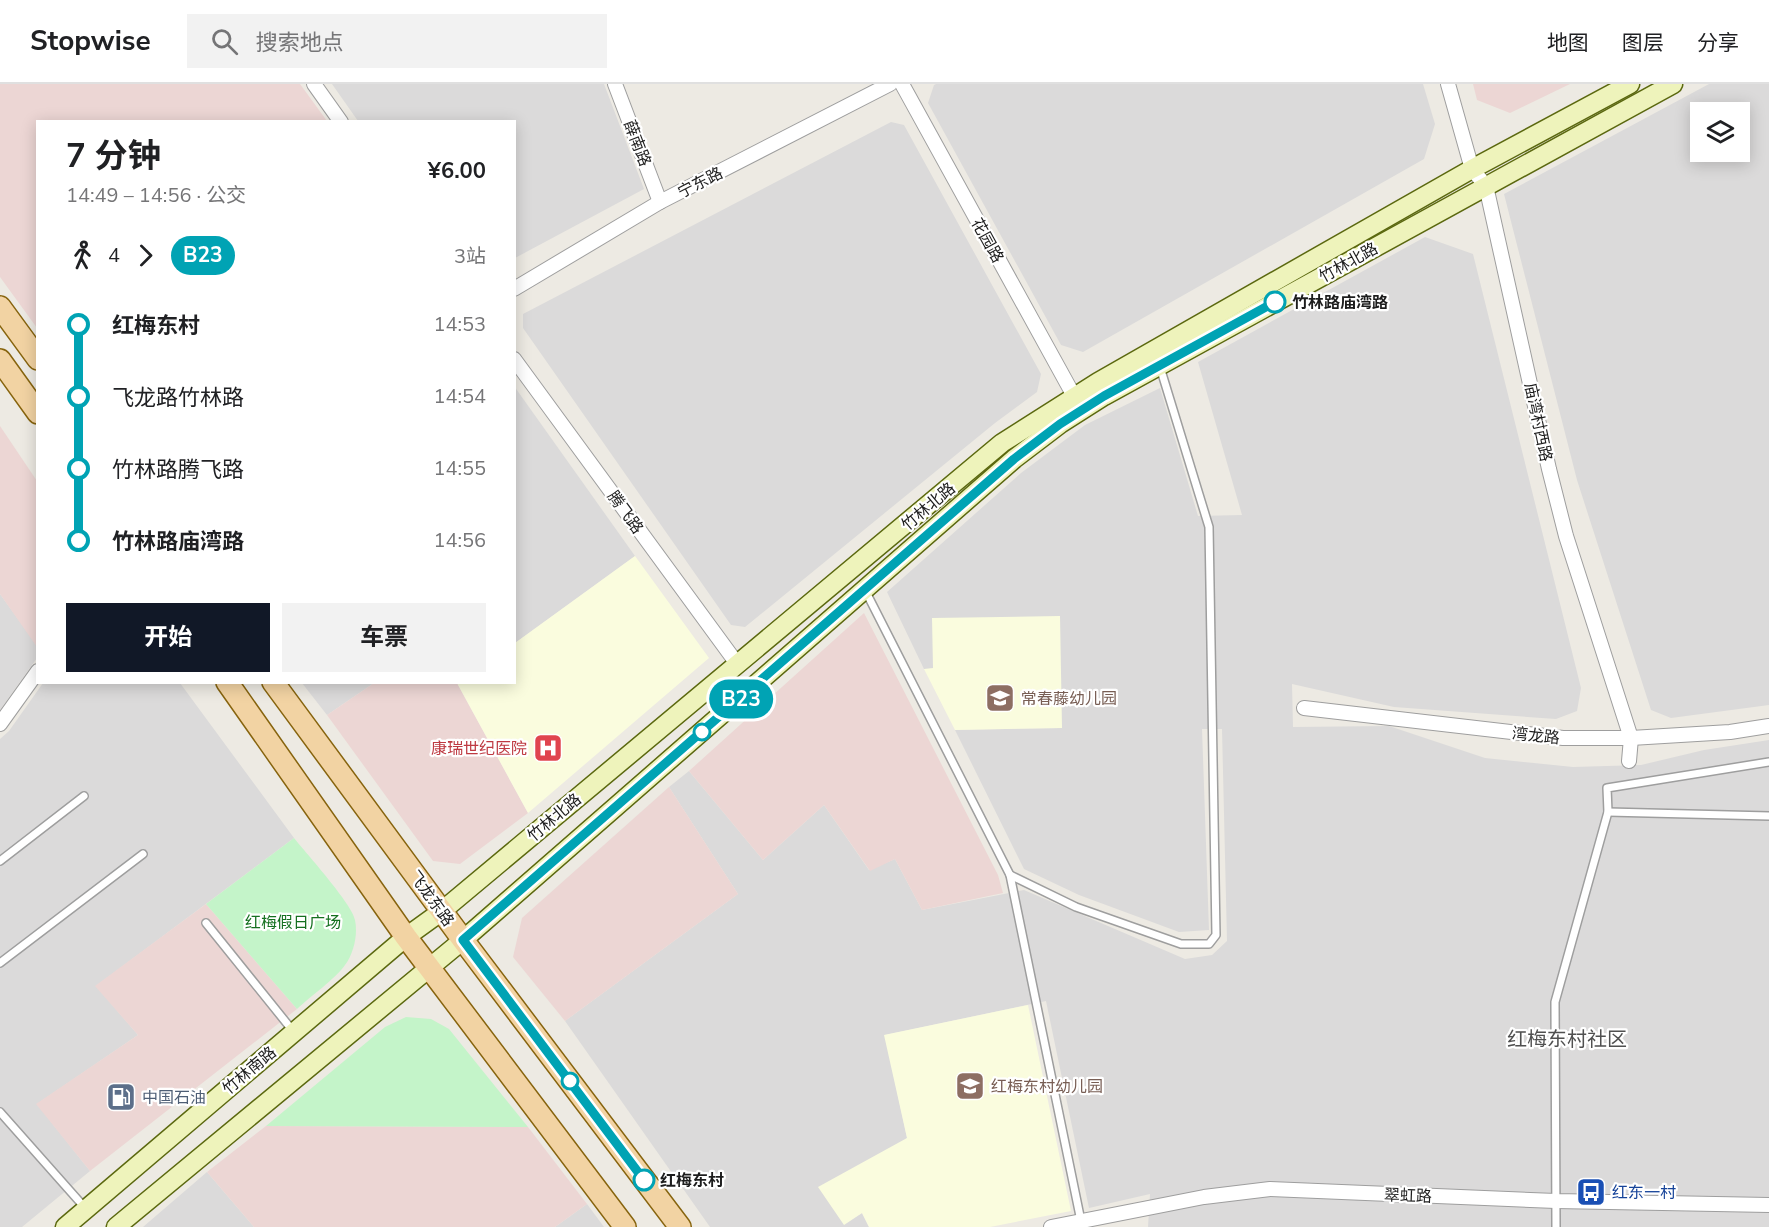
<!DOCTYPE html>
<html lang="zh">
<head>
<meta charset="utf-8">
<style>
	:root { --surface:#fff; --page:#f2f2f2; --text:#202124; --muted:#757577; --line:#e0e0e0; --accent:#111827 }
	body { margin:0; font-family:"Nunito Sans","Noto Sans SC",sans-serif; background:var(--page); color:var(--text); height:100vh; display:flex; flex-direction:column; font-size:22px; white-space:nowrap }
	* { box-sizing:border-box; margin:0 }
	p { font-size:20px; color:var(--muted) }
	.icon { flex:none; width:33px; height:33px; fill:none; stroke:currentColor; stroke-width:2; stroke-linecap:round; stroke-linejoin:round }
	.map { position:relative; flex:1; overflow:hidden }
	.panel { position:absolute; left:36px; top:36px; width:480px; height:564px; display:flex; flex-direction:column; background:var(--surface); border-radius:0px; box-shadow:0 3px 15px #0003 }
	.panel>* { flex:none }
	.badge { padding:0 12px; border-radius:20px; font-size:21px; line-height:39px }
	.buttons { position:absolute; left:1690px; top:18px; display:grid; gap:12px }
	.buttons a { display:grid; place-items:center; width:60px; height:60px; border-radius:0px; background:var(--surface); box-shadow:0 3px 15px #0003; font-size:30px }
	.map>.badge { position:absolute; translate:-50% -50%; box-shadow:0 0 0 3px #fff }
	.legs { display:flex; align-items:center; gap:9px; height:66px; padding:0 30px; font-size:20px }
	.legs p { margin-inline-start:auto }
	.summary { display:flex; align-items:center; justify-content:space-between; height:102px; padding:0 30px }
	h1 { font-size:33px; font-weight:700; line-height:45px }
	.primary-button { display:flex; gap:12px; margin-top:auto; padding:12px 30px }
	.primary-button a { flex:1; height:69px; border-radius:0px; background:var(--accent); color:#fff; font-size:24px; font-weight:700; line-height:69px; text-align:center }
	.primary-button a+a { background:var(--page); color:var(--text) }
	ul { padding:0 30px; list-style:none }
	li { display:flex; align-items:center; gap:21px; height:72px; font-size:22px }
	li i { display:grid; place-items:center; width:9px; height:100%; margin:0 8px; background:currentColor }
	li i::after { content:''; width:15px; height:15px; margin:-8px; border:4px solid; border-radius:50%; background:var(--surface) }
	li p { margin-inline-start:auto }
	li:first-child i { background:linear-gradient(#0000 50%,currentColor 0) }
	li:last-child i { background:linear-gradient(currentColor 50%,#0000 0) }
	header { display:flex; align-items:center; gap:36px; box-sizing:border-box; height:84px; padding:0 30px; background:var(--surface); border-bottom:2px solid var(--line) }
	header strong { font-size:28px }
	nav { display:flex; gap:33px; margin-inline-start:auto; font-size:21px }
	.search { width:420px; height:54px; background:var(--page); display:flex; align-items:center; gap:15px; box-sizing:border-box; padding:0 21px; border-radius:0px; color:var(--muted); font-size:22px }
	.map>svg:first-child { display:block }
</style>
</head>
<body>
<header>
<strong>Stopwise</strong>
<div class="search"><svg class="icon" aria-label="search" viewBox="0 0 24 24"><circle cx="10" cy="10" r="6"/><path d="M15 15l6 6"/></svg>搜索地点</div>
<nav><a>地图</a><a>图层</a><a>分享</a></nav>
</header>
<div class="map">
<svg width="1769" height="1143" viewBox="0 0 1769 1143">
	<rect width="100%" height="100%" fill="#edeae3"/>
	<g fill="#dbdada" fill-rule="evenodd">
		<path d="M332 0H604L644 105 515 174 514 38 358 37Z"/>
		<path d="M936 0H1423L1435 40 1424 75 1083 268 1061 261 928 19 934 1Z"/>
		<path d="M1709 0H1769V621L1671 634 1651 626 1577 396 1504 110ZM1701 28H1740V68H1701Z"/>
		<path d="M891 38 904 41 1041 290 1037 308 995 339 745 543 731 541 523 244V230Z"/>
		<path d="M1425 153 1473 170 1581 604 1577 627 1556 635 1394 623 1292 600 1293 643 1389 642 1485 674 1573 683 1641 681 1704 666 1769 656V1143H1148L1150 1110 1089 1124 1046 917 885 951 907 1054 844 1140 862 1129 869 1143H710L565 937 738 810 669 703 689 687 763 776 824 721 869 786 895 775 922 826 1024 806 1185 875 1212 871 1227 857 1222 645H1202L1209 846 1179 848 1079 811 1024 785 955 646 1062 644 933 585H924L887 508 1021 389 1085 341 1160 304 1198 432 1242 431 1198 278Z"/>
		<path d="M514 302 635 472 515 559H514Z"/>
		<path d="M0 510 38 563 37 574 0 626Z"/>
		<path d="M43 599H180L294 754 96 902 138 951 37 1020 90 1087 22 1143H0V655L9 647Z"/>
		<path d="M302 599H374L327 631Z"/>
		<path d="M207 1088 254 1143H143Z"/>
		<path d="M587 1120 604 1143H555Z"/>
	</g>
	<g fill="#ecd6d4">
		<path d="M0 0H300L327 37 38 38 37 244 0 193Z"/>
		<path d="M1473 0H1570L1510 29 1477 16Z"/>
		<path d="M0 342 37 397V563L0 510Z"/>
		<path d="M864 529 998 791 1003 809 922 826 895 775 870 787 824 721 763 776 689 687Z"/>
		<path d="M374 599H457L528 729 460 780 433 777 327 631Z"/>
		<path d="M669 703 738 810 565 937 513 873 522 834Z"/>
		<path d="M206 820 297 925 90 1087 36 1020 138 951 95 902Z"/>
		<path d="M266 1042 528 1043 587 1120 555 1143H254L207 1088Z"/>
	</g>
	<g fill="#fafcde">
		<path d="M635 472 709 574 528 729 457 599 514 598 515 559Z"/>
		<path d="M1060 532 1062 644 955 646 924 585 933 584 932 534Z"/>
		<path d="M1028 921 1071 1127 990 1143H869L862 1129 844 1141 818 1103 907 1054 884 951Z"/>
	</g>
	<g fill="#c4f4c9">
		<path d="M294 754C306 769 353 821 355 836 358 850 354 869 345 881 335 895 311 912 297 925L206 820Z"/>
		<path d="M406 933 431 935 449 945 528 1043 266 1042 385 943Z"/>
	</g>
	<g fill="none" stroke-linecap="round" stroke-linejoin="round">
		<g stroke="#9e9e9e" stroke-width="10">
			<g id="service">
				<path d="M865 506 1010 791 1076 823 1181 860H1209L1216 851 1209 443 1160 283"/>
				<path d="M1608 728 1769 732"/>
				<path d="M0 777 84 712"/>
				<path d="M1010 791 1081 1137"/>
				<path d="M206 839 293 947"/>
				<path d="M0 879 143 770"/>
				<path d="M0 1028 86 1125"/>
				<path d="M1556 1143 1555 918 1608 728 1607 704 1769 678"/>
			</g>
		</g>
		<g stroke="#9e9e9e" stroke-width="16">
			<g id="minor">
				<path d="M314 0 341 38"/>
				<path d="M615 0 660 118"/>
				<path d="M902 0 1074 312"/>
				<path d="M1448 0 1472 85 1486 102 1549 385 1566 452 1631 654 1629 677"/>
				<path d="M514 205 660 118 890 0"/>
				<path d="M514 275 738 581"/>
				<path d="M1304 624 1563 654H1631L1730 648 1769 642"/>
				<path d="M0 640 38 587"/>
				<path d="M1051 1143 1204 1113 1270 1105 1556 1117 1769 1121"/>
			</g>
		</g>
		<g stroke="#5b680f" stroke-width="21">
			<g id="secondary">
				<path d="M65 1143 406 853 442 827 1002 359 1098 298 1472 85 1630 0"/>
				<path d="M116 1143 463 856 1014 375 1060 340 1104 312 1673 0"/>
			</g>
		</g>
		<g stroke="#87640e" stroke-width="24">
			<g id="primary">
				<path d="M0 223 38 275"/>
				<path d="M0 276 38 329"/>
				<path d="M227 598 406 853 625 1143"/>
				<path d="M273 598 463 856 680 1143"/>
			</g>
		</g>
		<use href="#service" stroke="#fff" stroke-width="7"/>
		<use href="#minor" stroke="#fff" stroke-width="14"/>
		<use href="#secondary" stroke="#eef3bb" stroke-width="18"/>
		<use href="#primary" stroke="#f2d3a3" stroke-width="21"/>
	</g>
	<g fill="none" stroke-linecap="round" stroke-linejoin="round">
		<g stroke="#fff" stroke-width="14">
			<path id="line-1" d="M644 1096 463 856 1014 375 1060 340 1104 312 1275 218"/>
		</g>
		<use href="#line-1" stroke="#00a3b4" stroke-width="9"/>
	</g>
	<defs>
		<g id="school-square" transform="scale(1.5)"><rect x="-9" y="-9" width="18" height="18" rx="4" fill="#8d6e63" stroke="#fff"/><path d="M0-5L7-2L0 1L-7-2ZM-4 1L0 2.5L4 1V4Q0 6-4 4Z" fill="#fff"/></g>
		<g id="hospital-square" transform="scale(1.5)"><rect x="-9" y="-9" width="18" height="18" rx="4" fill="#e0444e" stroke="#fff"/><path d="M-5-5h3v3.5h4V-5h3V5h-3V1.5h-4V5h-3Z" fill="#fff"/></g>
		<g id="fuel-square" transform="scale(1.5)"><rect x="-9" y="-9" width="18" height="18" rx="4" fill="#5c6f8a" stroke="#fff"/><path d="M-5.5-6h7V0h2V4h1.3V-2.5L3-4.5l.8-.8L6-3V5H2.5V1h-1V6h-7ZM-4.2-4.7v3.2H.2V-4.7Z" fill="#fff"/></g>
		<g id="bus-square" transform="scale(1.5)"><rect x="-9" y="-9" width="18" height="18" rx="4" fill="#1a4fb4" stroke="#fff"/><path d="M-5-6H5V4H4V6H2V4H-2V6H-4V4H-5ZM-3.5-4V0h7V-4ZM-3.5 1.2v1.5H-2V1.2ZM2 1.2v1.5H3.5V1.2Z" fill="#fff"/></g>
	</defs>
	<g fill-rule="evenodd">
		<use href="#school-square" x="1000" y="614"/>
		<use href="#hospital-square" x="548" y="664"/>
		<use href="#school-square" x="970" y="1002"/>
		<use href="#fuel-square" x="121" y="1013"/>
		<use href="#bus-square" x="1591" y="1108"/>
	</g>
	<g fill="#fff" stroke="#00a3b4" stroke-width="3">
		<circle cx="1275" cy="218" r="10"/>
		<circle cx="702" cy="648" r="8"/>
		<circle cx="570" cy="997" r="8"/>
		<circle cx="644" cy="1096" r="10"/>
	</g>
	<g text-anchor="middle" stroke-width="4.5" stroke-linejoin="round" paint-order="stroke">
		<g font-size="16" fill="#1d1d1d" stroke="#fff">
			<text transform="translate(638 59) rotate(69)" y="6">薛南路</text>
			<text transform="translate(700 98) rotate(-27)" y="6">宁东路</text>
			<text transform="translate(988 156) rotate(61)" y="6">花园路</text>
			<text transform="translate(1348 178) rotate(-29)" y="6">竹林北路</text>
			<text transform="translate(1539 338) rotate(78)" y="6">庙湾村西路</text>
			<text transform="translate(928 422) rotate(-40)" y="6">竹林北路</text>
			<text transform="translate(626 428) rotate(54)" y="6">腾飞路</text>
			<text transform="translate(1536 651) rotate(6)" y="6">湾龙路</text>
			<text transform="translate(554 733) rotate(-40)" y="6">竹林北路</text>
			<text transform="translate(432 814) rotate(54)" y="6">飞龙东路</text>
			<text transform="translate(249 986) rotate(-40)" y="6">竹林南路</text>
			<text transform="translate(1408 1111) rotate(2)" y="6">翠虹路</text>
		</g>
		<g font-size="16" font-weight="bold" fill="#1d1d1d" stroke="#fff" text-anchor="start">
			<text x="1292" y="224">竹林路庙湾路</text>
			<text x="660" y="1102">红梅东村</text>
		</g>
		<g font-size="16" fill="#785e54" stroke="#fff" text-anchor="start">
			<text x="1021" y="620">常春藤幼儿园</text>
			<text x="991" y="1008">红梅东村幼儿园</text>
		</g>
		<g font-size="16" fill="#be3a42" stroke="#fff" text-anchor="end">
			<text x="527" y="670">康瑞世纪医院</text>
		</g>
		<g font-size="16" fill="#157020" stroke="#fff">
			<text x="293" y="844">红梅假日广场</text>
		</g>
		<g font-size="16" fill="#4e5e75" stroke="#fff" text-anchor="start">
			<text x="142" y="1019">中国石油</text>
		</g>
		<g font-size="16" fill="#164399" stroke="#fff" text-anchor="start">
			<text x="1612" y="1114">红东一村</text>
		</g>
		<g font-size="20" fill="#505050" stroke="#fff">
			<text x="1567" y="962">红梅东村社区</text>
		</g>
	</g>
</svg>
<div class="buttons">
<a><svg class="icon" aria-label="layers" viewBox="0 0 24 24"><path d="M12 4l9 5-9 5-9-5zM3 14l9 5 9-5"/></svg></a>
</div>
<b class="badge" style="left:741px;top:615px;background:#00a3b4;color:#fff">B23</b>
<section class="panel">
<div class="summary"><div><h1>7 分钟</h1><p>14:49 – 14:56 · 公交</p></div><b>¥6.00</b></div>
<div class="legs"><svg class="icon" aria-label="walk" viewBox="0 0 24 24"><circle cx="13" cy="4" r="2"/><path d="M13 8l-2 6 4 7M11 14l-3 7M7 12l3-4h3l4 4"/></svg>4<svg class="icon" aria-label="forward" viewBox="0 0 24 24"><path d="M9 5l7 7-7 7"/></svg><b class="badge" style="background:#00a3b4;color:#fff">B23</b><p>3站</p></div>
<ul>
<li><i style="color:#00a3b4"></i><b>红梅东村</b><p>14:53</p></li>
<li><i style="color:#00a3b4"></i><span>飞龙路竹林路</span><p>14:54</p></li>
<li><i style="color:#00a3b4"></i><span>竹林路腾飞路</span><p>14:55</p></li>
<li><i style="color:#00a3b4"></i><b>竹林路庙湾路</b><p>14:56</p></li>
</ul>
<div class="primary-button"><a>开始</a><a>车票</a></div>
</section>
</div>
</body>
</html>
